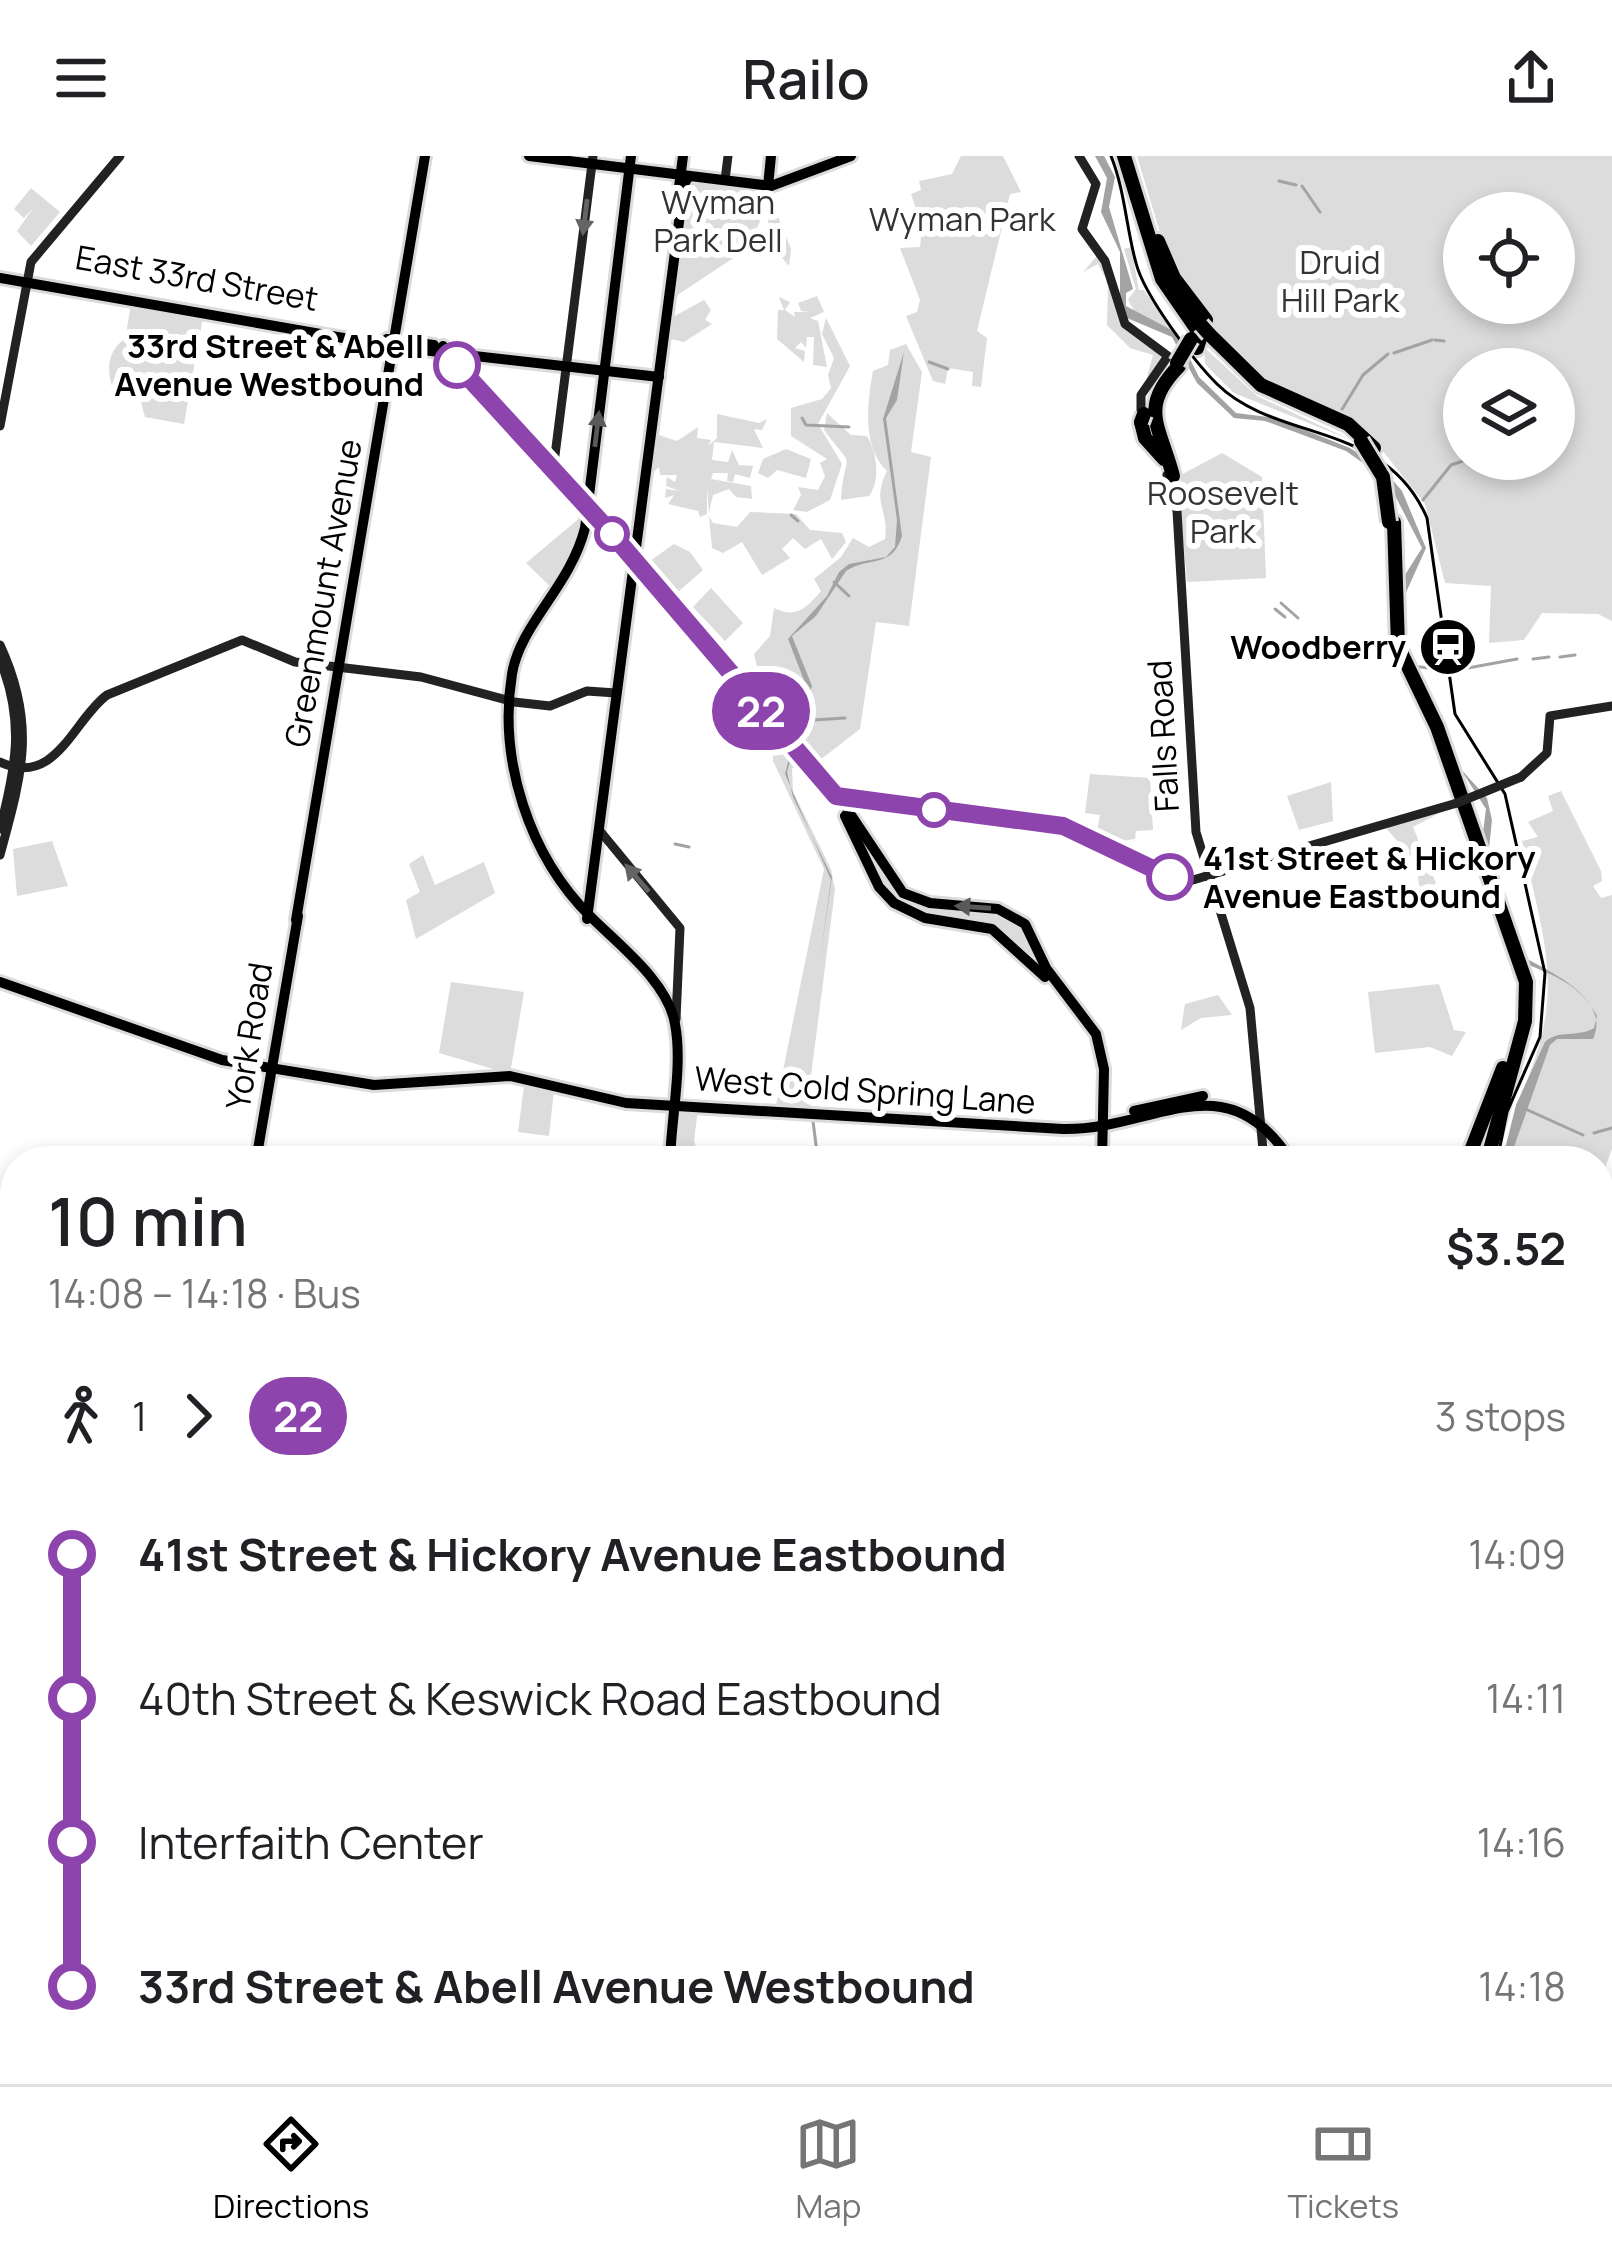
<!DOCTYPE html>
<html lang="en">
<head>
<meta charset="utf-8">
<style>
	:root { --surface:#fff; --page:#f2f2f2; --text:#202124; --muted:#757577; --line:#e0e0e0; --accent:#000 }
	body { margin:0; font-family:Manrope,sans-serif; background:var(--page); color:var(--text); height:100vh; display:flex; flex-direction:column; font-size:45px; white-space:nowrap }
	* { box-sizing:border-box; margin:0 }
	p { font-size:39px; color:var(--muted) }
	.icon { flex:none; width:66px; height:66px; fill:none; stroke:currentColor; stroke-width:2; stroke-linecap:round; stroke-linejoin:round }
	.map { position:relative; flex:1; overflow:hidden }
	.panel { position:absolute; left:0px; top:990px; width:1614px; height:939px; display:flex; flex-direction:column; background:var(--surface); border-radius:48px 48px 0 0; box-shadow:0 6px 18px #0003 }
	.panel>* { flex:none }
	.badge { padding:0 24px; border-radius:39px; font-size:42px; line-height:78px }
	.buttons { position:absolute; left:1443px; top:36px; display:grid; gap:24px }
	.buttons a { display:grid; place-items:center; width:132px; height:132px; border-radius:50%; background:var(--surface); box-shadow:0 6px 18px #0003; font-size:60px }
	.map>.badge { position:absolute; translate:-50% -50%; box-shadow:0 0 0 6px #fff }
	.legs { display:flex; align-items:center; gap:18px; height:132px; padding:0 48px; font-size:39px }
	.legs p { margin-inline-start:auto }
	.head { display:flex; align-items:center; justify-content:space-between; height:204px; padding:0 48px }
	h1 { font-size:66px; font-weight:600; line-height:90px }
	ul { padding:0 48px; list-style:none }
	li { display:flex; align-items:center; gap:42px; height:144px; font-size:45px }
	li i { display:grid; place-items:center; width:18px; height:100%; margin:0 15px; background:currentColor }
	li i::after { content:''; width:30px; height:30px; margin:-15px; border:9px solid; border-radius:50%; background:var(--surface) }
	li p { margin-inline-start:auto }
	li:first-child i { background:linear-gradient(#0000 50%,currentColor 0) }
	li:last-child i { background:linear-gradient(currentColor 50%,#0000 0) }
	header { display:flex; justify-content:space-between; align-items:center; height:156px; padding:0 48px; background:var(--surface); font-size:54px; font-weight:600 }
	.menu { display:flex; justify-content:space-around; align-items:center; height:168px; border-top:3px solid var(--line); background:var(--surface); font-size:33px; color:var(--muted) }
	.menu a { display:grid; justify-items:center; gap:6px }
	.menu .current { color:var(--accent) }
	.map>svg:first-child { display:block }
</style>
</head>
<body>
<header><svg class="icon" aria-label="menu" viewBox="0 0 24 24"><path d="M4 6h16M4 12h16M4 18h16"/></svg>Railo<svg class="icon" aria-label="share" viewBox="0 0 24 24"><path d="M12 15V3M7 8l5-5 5 5M5 13v7h14v-7"/></svg></header>
<div class="map">
<svg width="1612" height="1928" viewBox="0 0 1612 1928">
	<rect width="100%" height="100%" fill="#fff"/>
	<g fill="#dcdcdc" fill-rule="evenodd">
		<path d="M961 0H1003L1021 36 1010 38 977 175 987 182 981 231 972 230 973 216 948 212 945 228 933 225 906 160 917 156 920 144 900 92 920 91 922 70 911 38 921 34 919 25 952 18Z"/>
		<path d="M1137 0H1612V465L1598 458 1542 457 1524 484 1489 487 1491 430 1445 427 1425 348 1374 284 1265 226 1211 174 1167 100ZM1464 57H1554V147H1464ZM1464 213H1554V303H1464Z"/>
		<path d="M690 23C720 26 752 29 761 63L747 93 676 140Z"/>
		<path d="M31 32 60 56 31 90 17 75 34 51 24 62 14 53Z"/>
		<path d="M770 41 791 93 789 110 767 84Z"/>
		<path d="M1131 91 1139 134H1144L1174 176C1154 164 1137 167 1128 143L1136 133 1124 93Z"/>
		<path d="M1098 99 1118 161 1163 198V208L1144 232 1153 199 1130 192 1107 169 1108 127 1098 108 1083 116Z"/>
		<path d="M817 140 824 156 810 162 818 165 827 211 813 209 814 181H807L806 192 801 186 795 192 805 195 804 206 777 183 778 154H784L779 141 790 146 785 154 795 161 794 156H809L801 155 798 147Z"/>
		<path d="M704 144 711 154 705 164 712 168 684 186 671 183V162Z"/>
		<path d="M131 148 203 161 184 268 145 261 138 235 124 238 112 230C106 211 109 193 126 182L140 183V178H126Z"/>
		<path d="M826 162 850 210 818 268 842 308 830 344 807 356 793 354 801 339 798 331 818 334 825 320 820 307 827 303 791 280V252L822 243 831 232 828 219 834 202 822 178Z"/>
		<path d="M906 188 922 216 911 296 931 301 909 470 876 466 860 573 811 611 781 573 789 550 787 535 757 511 754 498 770 480 774 452C797 463 806 452 821 435L814 423 841 401 853 382 869 391 885 383C889 351 871 348 887 315 862 291 867 247 873 215L888 209 890 194Z"/>
		<path d="M1204 191 1257 240 1351 284 1234 237 1205 208Z"/>
		<path d="M827 257 851 279 867 280C877 297 881 324 869 340L841 344C845 289 858 319 824 274Z"/>
		<path d="M717 258 759 267 767 263 762 274 754 273 763 292 714 286 712 304 728 306 732 294 739 309 753 310 750 322 735 318 733 326 727 325 728 317H713L711 323 751 330 752 343 736 341 729 333 713 339 709 357 707 331V358L700 361 698 355 668 348 674 339 665 342 666 333 680 335 666 330 667 321 675 326 677 319H660L659 311 650 319 656 278 677 285 698 271 697 282 711 284 708 290 717 282Z"/>
		<path d="M786 293 811 303 806 322 777 314 768 322 758 317 763 303Z"/>
		<path d="M1222 297 1262 321 1266 422 1187 426 1177 321Z"/>
		<path d="M750 356 796 358 810 374 842 377 846 386 832 403 821 383 805 393 793 382 782 393 790 402 762 419 742 386 723 397 712 392 709 360 713 367 737 371Z"/>
		<path d="M581 361 571 399 554 434 526 407Z"/>
		<path d="M674 388 690 396 703 414 678 436H672L647 407Z"/>
		<path d="M711 432 743 467 725 485 693 451Z"/>
		<path d="M780 589 799 611 792 612 793 636 831 713 835 734 809 935 812 958 775 954 824 713 773 605V594Z"/>
		<path d="M1090 618 1150 622 1153 674 1136 675 1135 683 1107 687V676L1097 675 1100 659 1085 657Z"/>
		<path d="M1331 626 1333 665 1299 674 1287 640Z"/>
		<path d="M1561 635 1601 715 1602 725 1593 730 1601 742 1612 739V993L1604 1015 1612 1060H1599V1005L1562 1000 1556 1005H1509L1520 962 1516 949C1567 842 1547 796 1522 685L1538 681 1528 666 1553 655 1548 640Z"/>
		<path d="M841 647 902 738 988 752 1021 765 1035 796 1030 801C991 755 931 777 888 739 867 720 854 673 841 647Z"/>
		<path d="M1447 653 1413 671 1436 727 1427 736 1419 729 1416 707 1386 672Z"/>
		<path d="M52 685 68 730 17 740 13 693Z"/>
		<path d="M423 699 435 729 484 706 495 737 416 783 406 744 420 736 409 708Z"/>
		<path d="M451 826 524 836 510 918 439 897Z"/>
		<path d="M1439 828 1454 874 1466 876 1452 900 1430 891 1375 897 1368 836Z"/>
		<path d="M1218 839 1232 859 1201 862 1181 874 1185 848Z"/>
		<path d="M524 930 554 934 549 980 518 976Z"/>
		<path d="M698 953 694 985 701 1005H673L676 954Z"/>
		<path d="M1612 1103V1623L1599 1630V1125L1608 1119 1604 1113Z"/>
		<path d="M15 1257V1390L0 1389V1285Z"/>
		<path d="M1113 1914H1324L1332 1922 1320 1928H1117Z"/>
		<path d="M1445 1914H1582L1586 1924 1578 1926 1577 1914 1558 1928 1547 1922 1538 1928 1536 1922 1479 1917 1461 1928H1439Z"/>
	</g>
	<g fill="#a3a3a3">
		<path d="M1095 0H1104L1115 21 1109 51 1133 133 1126 137V150L1177 177 1199 221 1236 257 1275 262 1350 292 1384 314 1402 335 1426 392 1404 441 1398 443 1396 476 1449 600 1487 642 1492 664 1487 712 1522 800C1546 814 1612 841 1593 883H1557L1550 889 1509 1005H1502L1516 949 1545 886C1559 873 1577 882 1594 872L1597 860C1580 827 1550 818 1519 805L1480 700 1486 653 1465 620 1436 591 1393 490 1389 444 1422 392 1387 324 1346 295 1265 265 1234 262 1197 227 1172 181 1127 162 1120 139V96L1101 56 1107 22Z"/>
		<path d="M904 196 897 244 886 262 902 380C892 413 869 400 846 415L816 460 792 480 812 530 787 616 793 641 832 721 820 804 831 724 785 618 807 532 788 483 827 440 839 416 849 408 886 401 895 391 897 364 883 263Z"/>
	</g>
	<g fill="none" stroke-linecap="round" stroke-linejoin="round">
		<g stroke="#a3a3a3" stroke-width="3">
			<path d="M1279 25 1296 29"/>
			<path d="M1302 30 1320 56"/>
			<path d="M1435 184 1444 185"/>
			<path d="M1394 197 1432 184"/>
			<path d="M929 206 948 213"/>
			<path d="M1341 255 1363 219 1388 198"/>
			<path d="M802 262 806 269 849 271"/>
			<path d="M1423 344 1451 309 1469 303"/>
			<path d="M791 359 798 365"/>
			<path d="M834 426 849 440"/>
			<path d="M1281 447 1298 462"/>
			<path d="M1275 453 1285 461"/>
			<path d="M1560 501 1575 499"/>
			<path d="M1533 503 1549 501"/>
			<path d="M1412 510 1446 514"/>
			<path d="M1457 514 1517 503"/>
			<path d="M814 564 845 562"/>
			<path d="M675 688 689 691"/>
			<path d="M1462 752 1485 744"/>
			<path d="M1521 951 1583 979"/>
			<path d="M813 965 818 1005"/>
			<path d="M1594 977 1612 972"/>
			<path d="M1599 1292 1612 1298"/>
			<path d="M1599 1621 1608 1622"/>
			<path d="M1599 1840 1612 1838"/>
			<path d="M1149 1914 1170 1926 1218 1928"/>
			<path d="M1308 1928V1927"/>
		</g>
		<g stroke="#dbdbdb" stroke-width="16">
			<g id="primary">
				<path d="M529 0 771 30 851 0"/>
				<path d="M631 0 585 372C570 431 520 468 512 518 498 604 529 700 591 761 619 789 668 826 675 868 683 909 671 963 670 1005"/>
				<path d="M768 30 771 0"/>
				<path d="M679 31 683 0"/>
				<path d="M0 122 395 191 659 221"/>
				<path d="M387 183 434 189"/>
				<path d="M443 190 845 650 903 737 930 747 998 753 1025 768 1046 812 1096 878 1104 913 1102 1005"/>
				<path d="M845 660 879 731 894 747 925 762 992 773 1045 821"/>
				<path d="M587 763 684 28 689 20"/>
				<path d="M296 764 425 0"/>
				<path d="M0 826 222 904 374 929 510 920 626 947 1063 973C1153 975 1226 902 1291 1005"/>
				<path d="M1134 955 1203 940"/>
				<path d="M256 1005 298 760"/>
				<path d="M1267 1005 1274 996 1288 1002"/>
				<path d="M1599 1074 1612 1066"/>
				<path d="M1599 1640 1612 1632"/>
				<path d="M0 1641 15 1644"/>
				<path d="M97 1928 100 1914"/>
				<path d="M620 1928 621 1914"/>
			</g>
		</g>
		<g stroke="#dbdbdb" stroke-width="20">
			<g id="motorway">
				<path d="M1124 0 1162 123 1198 175"/>
				<path d="M1158 85 1174 122 1206 164 1197 192"/>
				<path d="M1209 178 1261 229 1348 268 1374 292"/>
				<path d="M1141 266 1145 282 1164 303"/>
				<path d="M1173 320C1160 270 1138 252 1179 210"/>
				<path d="M1394 366 1398 490 1437 571 1526 826 1525 865 1487 1005"/>
				<path d="M1467 1005 1503 912"/>
				<path d="M1422 1928 1423 1914"/>
			</g>
		</g>
		<g stroke="#222" stroke-width="9">
			<path d="M1079 0 1096 28 1082 73 1105 105 1125 168 1168 200 1141 239V260"/>
			<path d="M725 24 728 0"/>
			<path d="M0 270 31 106 120 0"/>
			<path d="M553 315 593 0"/>
			<path d="M1167 319 1177 355 1196 676 1250 852 1264 1005"/>
			<path d="M0 489C37 569 22 618 0 699"/>
			<path d="M0 504C25 565 16 611 0 673"/>
			<path d="M0 606C56 632 73 564 107 539L242 484 295 506 421 521 514 546 550 550 587 535 616 537"/>
			<path d="M1521 621 1547 597 1550 560 1612 550"/>
			<path d="M839 643 1063 670 1186 726 1457 647"/>
			<path d="M600 675 680 772 676 863"/>
			<path d="M0 1562 15 1577"/>
			<path d="M1335 1928 1336 1914"/>
		</g>
		<use href="#primary" stroke="#000" stroke-width="10"/>
		<use href="#motorway" stroke="#000" stroke-width="14"/>
		<g stroke="#000" stroke-width="3">
			<path d="M1111 0C1125 35 1126 71 1136 107 1144 139 1193 204 1217 228 1277 287 1385 264 1427 362L1455 558 1505 638 1545 817 1540 881 1507 956 1497 1005"/>
			<path d="M1432 1928 1434 1914"/>
		</g>
		<g stroke="#dbdbdb" stroke-width="20" stroke-linecap="butt">
			<g id="motorway-bridge">
				<path d="M1201 169 1209 178"/>
				<path d="M1177 207 1191 183"/>
				<path d="M1141 266 1144 258"/>
				<path d="M1361 285 1383 321 1389 366"/>
			</g>
		</g>
		<path stroke="#222" stroke-width="9" d="M1457 647 1521 621"/>
		<use href="#motorway-bridge" stroke="#000" stroke-width="14"/>
	</g>
	<defs><path id="oneway-solid" d="M-6-.8H1V-3.2L6.5 0L1 3.2V.8H-6Z" transform="scale(3)"/></defs>
	<g fill="#646464">
		<use href="#oneway-solid" transform="translate(585 61) rotate(97)"/>
		<use href="#oneway-solid" transform="translate(637 722) rotate(-131)"/>
	</g>
	<g fill="#595959">
		<use href="#oneway-solid" transform="translate(597 273) rotate(-83)"/>
		<use href="#oneway-solid" transform="translate(973 751) rotate(-176)"/>
	</g>
	<g fill="none" stroke-linecap="round" stroke-linejoin="round">
		<g stroke="#fff" stroke-width="27">
			<path id="line-1" d="M457 209 612 378 836 640 1063 670 1170 721"/>
		</g>
		<use href="#line-1" stroke="#8e44ad" stroke-width="18"/>
	</g>
	<defs>
		<g id="station-disc" transform="scale(3)"><circle r="9.5" fill="#000" stroke="#fff"/><path d="M-3-6H3Q5-6 5-4V2Q5 4 3 4L4.5 6H3L1.5 4h-3L-3 6H-4.5L-3 4Q-5 4-5 2V-4Q-5-6-3-6ZM-3.5-4v3h7v-3ZM-3.5 1v1.5H-2V1ZM2 1v1.5H3.5V1Z" fill="#fff"/></g>
	</defs>
	<g fill-rule="evenodd">
		<use href="#station-disc" x="1448" y="491"/>
	</g>
	<g fill="#fff" stroke="#8e44ad" stroke-width="6">
		<circle cx="457" cy="209" r="21"/>
		<circle cx="612" cy="378" r="15"/>
		<circle cx="934" cy="654" r="15"/>
		<circle cx="1170" cy="721" r="21"/>
	</g>
	<g text-anchor="middle" stroke-width="12" stroke-linejoin="round" paint-order="stroke">
		<g font-size="33" fill="#333" stroke="#fff">
			<text x="718" y="58">Wyman<tspan x="718" dy="38">Park Dell</tspan></text>
			<text x="962" y="75">Wyman Park</text>
			<text x="1340" y="118">Druid<tspan x="1340" dy="38">Hill Park</tspan></text>
			<text x="1223" y="349">Roosevelt<tspan x="1223" dy="38">Park</tspan></text>
		</g>
		<g font-size="33" fill="#000" stroke="#fff">
			<text transform="translate(197 122) rotate(10)" y="12">East 33rd Street</text>
			<text transform="translate(323 437) rotate(-80)" y="12">Greenmount Avenue</text>
			<text transform="translate(1163 580) rotate(-93)" y="12">Falls Road</text>
			<text transform="translate(249 880) rotate(-81)" y="12">York Road</text>
			<text transform="translate(865 934) rotate(4)" y="12">West Cold Spring Lane</text>
		</g>
		<g font-size="33" font-weight="bold" fill="#000" stroke="#fff" text-anchor="end">
			<text x="424" y="202">33rd Street &amp; Abell<tspan x="424" dy="38">Avenue Westbound</tspan></text>
			<text x="1203" y="714" text-anchor="start">41st Street &amp; Hickory<tspan x="1203" dy="38">Avenue Eastbound</tspan></text>
		</g>
		<g font-size="33" font-weight="bold" fill="#000" stroke="#fff" text-anchor="end">
			<text x="1406" y="503">Woodberry</text>
		</g>
	</g>
</svg>
<div class="buttons">
<a><svg class="icon" aria-label="locate" viewBox="0 0 24 24"><circle cx="12" cy="12" r="6"/><path d="M12 2v4M12 18v4M2 12h4M18 12h4"/></svg></a>
<a><svg class="icon" aria-label="layers" viewBox="0 0 24 24"><path d="M12 4l9 5-9 5-9-5zM3 14l9 5 9-5"/></svg></a>
</div>
<b class="badge" style="left:761px;top:555px;background:#8e44ad;color:#fff">22</b>
<section class="panel">
<div class="head"><div><h1>10 min</h1><p>14:08 – 14:18 · Bus</p></div><b>$3.52</b></div>
<div class="legs"><svg class="icon" aria-label="walk" viewBox="0 0 24 24"><circle cx="13" cy="4" r="2"/><path d="M13 8l-2 6 4 7M11 14l-3 7M7 12l3-4h3l4 4"/></svg>1<svg class="icon" aria-label="forward" viewBox="0 0 24 24"><path d="M9 5l7 7-7 7"/></svg><b class="badge" style="background:#8e44ad;color:#fff">22</b><p>3 stops</p></div>
<ul>
<li><i style="color:#8e44ad"></i><b>41st Street &amp; Hickory Avenue Eastbound</b><p>14:09</p></li>
<li><i style="color:#8e44ad"></i><span>40th Street &amp; Keswick Road Eastbound</span><p>14:11</p></li>
<li><i style="color:#8e44ad"></i><span>Interfaith Center</span><p>14:16</p></li>
<li><i style="color:#8e44ad"></i><b>33rd Street &amp; Abell Avenue Westbound</b><p>14:18</p></li>
</ul>
</section>
</div>
<nav class="menu">
<a class="current"><svg class="icon" aria-label="directions" viewBox="0 0 24 24"><path d="M12 3l9 9-9 9-9-9zM9 14v-3h6M13 9l2 2-2 2"/></svg>Directions</a>
<a><svg class="icon" aria-label="map" viewBox="0 0 24 24"><path d="M3 6l6-2 6 2 6-2v14l-6 2-6-2-6 2zM9 4v14M15 6v14"/></svg>Map</a>
<a><svg class="icon" aria-label="tickets" viewBox="0 0 24 24"><path d="M3 7h18v10H3zM15 7v10"/></svg>Tickets</a>
</nav>
</body>
</html>
